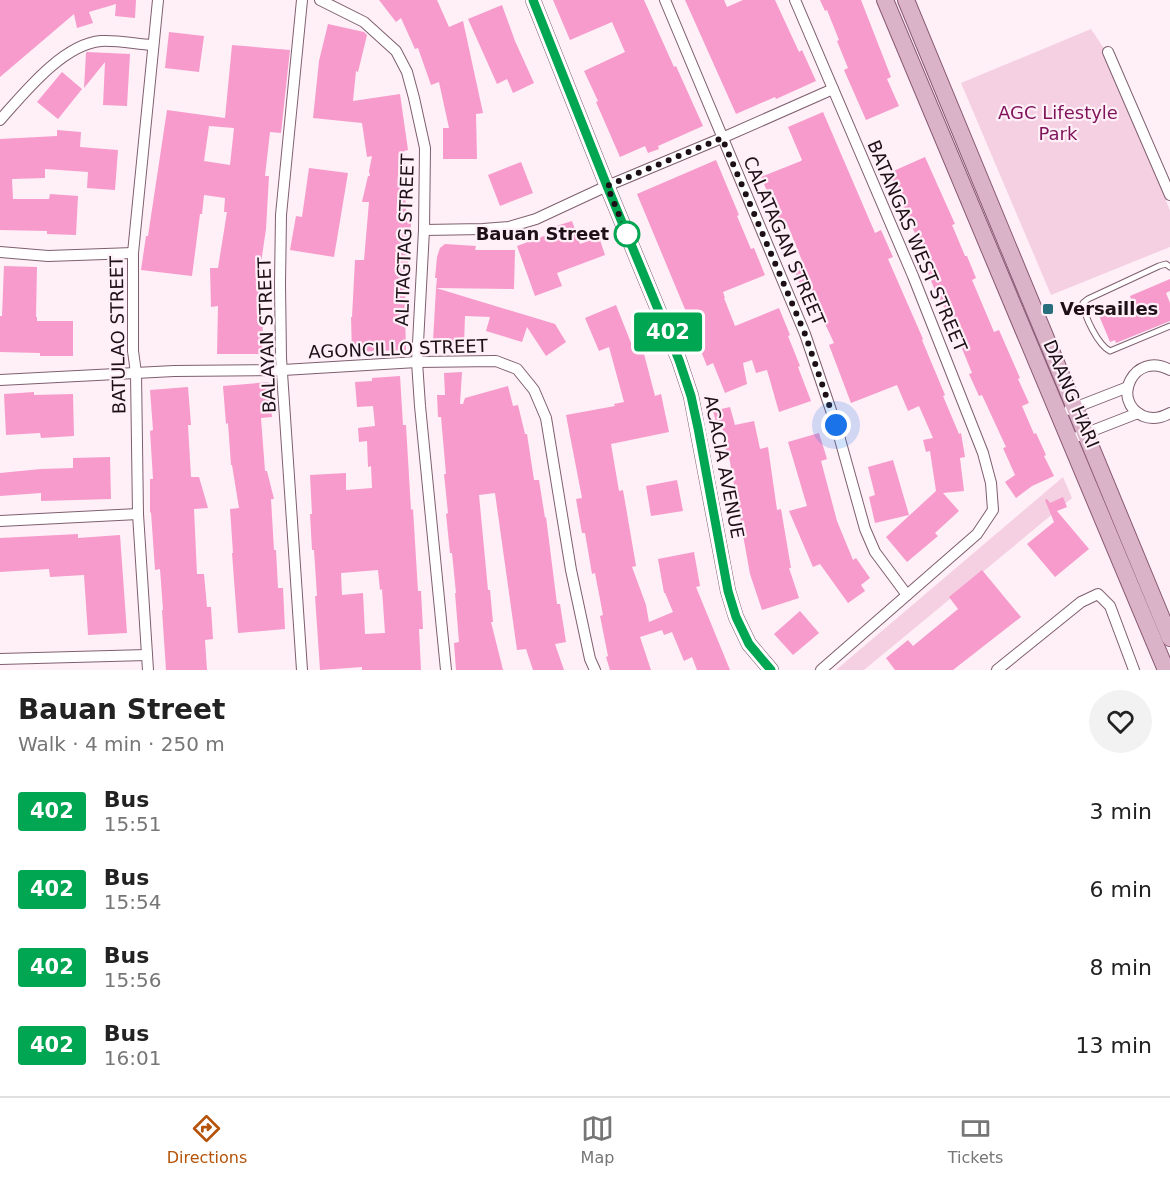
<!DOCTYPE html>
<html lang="en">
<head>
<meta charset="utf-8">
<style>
	:root { --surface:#fff; --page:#f2f2f2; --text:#222; --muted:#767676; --line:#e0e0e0; --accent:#b45309 }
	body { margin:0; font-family:"DejaVu Sans",sans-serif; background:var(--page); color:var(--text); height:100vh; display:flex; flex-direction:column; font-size:22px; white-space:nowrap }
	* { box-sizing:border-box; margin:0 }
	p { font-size:20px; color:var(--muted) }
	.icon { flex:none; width:33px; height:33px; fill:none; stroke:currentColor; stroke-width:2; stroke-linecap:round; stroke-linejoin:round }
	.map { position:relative; height:670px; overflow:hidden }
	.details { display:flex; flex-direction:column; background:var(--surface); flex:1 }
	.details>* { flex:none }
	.badge { padding:0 12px; border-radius:4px; font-size:21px; line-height:39px }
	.you { position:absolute; width:30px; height:30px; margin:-15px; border:4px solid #fff; border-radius:50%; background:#1a73e8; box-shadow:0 0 0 9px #1a73e833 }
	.map>.badge { position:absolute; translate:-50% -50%; box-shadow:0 0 0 3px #fff }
	.round { display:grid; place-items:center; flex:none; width:63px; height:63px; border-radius:32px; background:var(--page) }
	.headline { display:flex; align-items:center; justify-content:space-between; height:102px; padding:0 18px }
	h1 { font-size:28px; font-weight:700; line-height:45px }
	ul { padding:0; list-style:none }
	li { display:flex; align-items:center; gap:18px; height:78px; padding:0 18px }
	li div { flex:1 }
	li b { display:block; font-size:22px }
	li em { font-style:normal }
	li .badge { min-width:66px; font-weight:700; text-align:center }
	.dock { display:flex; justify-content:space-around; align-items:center; height:84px; border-top:2px solid var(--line); background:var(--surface); font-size:16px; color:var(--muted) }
	.dock a { display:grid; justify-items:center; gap:3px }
	.dock .on { color:var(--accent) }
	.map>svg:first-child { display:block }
</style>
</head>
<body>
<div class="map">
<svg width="1170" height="670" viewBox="0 0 1170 670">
	<rect width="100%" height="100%" fill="#ffeff7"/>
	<g fill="#f5d0e2">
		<path d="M1091 29 1114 64 1170 211V247L1051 295 961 83Z"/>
		<path d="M1063 477 1072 498 864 670H836Z"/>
	</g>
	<g fill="#f69bcc" fill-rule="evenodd">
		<path d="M0 0H136L135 18 115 16 116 4 89 12 93 23 77 28 74 14 0 77Z"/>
		<path d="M379 0H437L449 27 463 21 483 113 476 114 477 159H443V128H449L439 82 431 85 418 48 415 49 401 18 396 22Z"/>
		<path d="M553 0H644L674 67 676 66 703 126 658 146 659 149 648 153 645 146 620 157 596 102 598 101 584 71 625 52 612 22 570 40Z"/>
		<path d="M685 0H724L727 7 743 0H775L799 52 802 50 816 81 776 99 775 97 736 114Z"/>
		<path d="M820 0H861L891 77 887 79 899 106 866 120 844 70 848 68 837 41 839 40 827 10 825 11Z"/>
		<path d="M502 5 515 41 534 83 513 93 507 79 497 84 468 19Z"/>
		<path d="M328 24 364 32 367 35 358 72 356 71 353 101 400 94 408 150 404 151 406 210 412 211 404 314H405L406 350 352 352 351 317H352L355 260H364L369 202H362L368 176H370L369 171 372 156 367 157 362 123 313 118 319 61Z"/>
		<path d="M169 32 204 36 199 72 165 68Z"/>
		<path d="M232 45 290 50 281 133 270 132 265 176H269L266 229 261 263H258L260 318H263L262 354H217L218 306 211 307 210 268H218L227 212H224L225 198 204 195 202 214H200L192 276 141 270 146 236H148L167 110 225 118ZM209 126 234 128 230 165 204 161Z"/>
		<path d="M87 52 130 54 127 106 103 105 105 62 84 88 86 53Z"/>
		<path d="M62 72 82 89 58 119 37 102Z"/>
		<path d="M823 112 875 233 881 230 893 257 888 259 923 339 922 340 945 395 943 396 959 434 961 433 965 457 960 458 964 491 943 493 959 511 935 533 938 536 907 562 886 537 936 491 930 451 926 452 923 440 933 438 919 406 908 411 897 385 851 403 829 345 834 343 808 287 802 289 793 267 803 263 788 226 783 229 761 177 801 161 802 160 788 127Z"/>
		<path d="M57 130 81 132 80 147 118 150 115 190 87 188 88 172 45 169V178L12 179 13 199H49L50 194 78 196 76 235 47 234V231L0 230V139L57 136Z"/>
		<path d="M925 157 955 224 952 225 965 256H967L976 278 972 280 994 332 999 330 1020 378 1018 379 1029 403 1022 406 1034 434 1036 433 1046 455 1044 456 1054 476 1032 486 1016 498 1005 482 1015 475 1003 448 1006 447 982 395 979 396 969 374 972 373 961 346 965 344 953 317 949 319 938 294 937 295 916 245 919 243 889 173Z"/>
		<path d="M716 160 739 215 737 216 751 249 754 248 765 275 723 292 725 298H724L735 326 779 308 790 335 788 336 800 366 798 367 811 401 779 412 767 370 756 373 752 360 743 363 747 384 725 393 713 363 707 366 698 344 700 343 688 313 687 314 637 194Z"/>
		<path d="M521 162 533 193 500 206 488 175Z"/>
		<path d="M309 168 348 173 334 257 290 250 296 216 302 217Z"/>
		<path d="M572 221 580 244 599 237 605 255 557 273 562 286 535 296 517 246 555 232 553 227Z"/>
		<path d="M445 244 476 246 475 250H515L514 289 436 288 437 278H435L437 257 440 248Z"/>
		<path d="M4 266 37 267 36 317H37V321H73V356H40V353L0 352V316H2Z"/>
		<path d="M1170 279V291L1166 293 1170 303V321L1116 343 1115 340 1110 342 1098 313 1131 299 1130 296Z"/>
		<path d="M436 288 555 324 566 342 546 356 527 327 522 342 486 331 490 317 465 316 464 343 433 341Z"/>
		<path d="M616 305 635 353 643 350 655 396 661 394 669 432 611 444 619 491 623 490 629 525 636 566 632 567 646 605 649 622 673 612 665 593H664L658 559 694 552 700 586 696 587 730 670H697L692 657 684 661 672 632 664 635 662 630 640 637 651 670H610L606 657 608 656 600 616 603 615 595 573 592 574 585 533H582L576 499 582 498 566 415 615 406 614 404 624 402 609 347 599 351 585 318Z"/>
		<path d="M462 372 460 404H463L465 398 508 386 513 406 518 405 525 434H527L534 480H539L545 518 546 517 557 604H560L566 642 555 644 564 670H533L526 649 517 650 495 493 479 495 488 590H490L493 622H491L503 670H456L454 643 459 642 455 593H456L452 553H450L446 514 448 513 444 474H446L441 417H438L437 395H445L444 373Z"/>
		<path d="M400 376 403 425H406L411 510 413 509 418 591H421L423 629H419L421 670H362V667L320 670 315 596H317L314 550H312L310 514H312L310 475 346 473V490L372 488 371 466 368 467 367 441 359 442 358 428 375 426 373 406 357 407 355 382 372 381V378ZM378 570 380 590 382 589 385 633 365 634 363 593 342 595 341 573Z"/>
		<path d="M269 382 272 417 261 418 265 471H267L274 499H271L274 550H276L278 588H283L285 629 238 633 232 553H233L230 509 239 508 232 465H231L228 423 226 424 223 386Z"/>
		<path d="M188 387 191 425H188L191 477H199L208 508 194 509 197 574H204L207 607H211L213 639 205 640 207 670H166L162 610H163L160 569 155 570 151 512 150 513V479H153L150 431 153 430 150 390Z"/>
		<path d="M34 392V395L73 394 74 436 41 438 40 433 6 435 4 394Z"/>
		<path d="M730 407 735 425 754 421 760 449 768 447 777 510 781 509 791 568H789L799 598 762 610 750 574 728 451H726L722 425 717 426 713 411Z"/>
		<path d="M819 433 827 459 821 461 837 521 853 560 856 558 870 578 861 585 865 591 848 603 820 564 813 567 789 511 807 506 788 442Z"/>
		<path d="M110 457 111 499 41 501V493L0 496V473L41 469 73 468V458Z"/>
		<path d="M893 460 909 515 875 523 869 497 875 495 868 467Z"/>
		<path d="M677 480 683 511 651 516 646 486Z"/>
		<path d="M1063 497 1067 507 1057 511 1089 549 1055 577 1027 544 1054 522 1045 500 1047 499 1050 503Z"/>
		<path d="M78 534V538L120 535 127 633 88 635 84 575 50 577 49 569 0 572V538Z"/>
		<path d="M982 570 1021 617 953 670H895L886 658 908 640 913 646 958 609 949 597Z"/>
		<path d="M800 611 819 633 793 655 774 634Z"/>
	</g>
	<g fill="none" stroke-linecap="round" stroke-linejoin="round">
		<g stroke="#7f5f6f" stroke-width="7">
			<path id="lane" d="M1170 267 1166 264 1159 266 1088 299 1083 303C1084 316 1098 345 1110 351L1170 326"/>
		</g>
		<g stroke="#7f5f6f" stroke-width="12">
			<g id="street">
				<path d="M320 0 364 22 396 51 407 72 414 98 425 148 424 230 417 362 420 406 446 670"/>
				<path d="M665 0 805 334 836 425 865 529 875 552 907 595"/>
				<path d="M795 0 913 276 983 453 991 483 993 510 977 534 821 670"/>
				<path d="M1108 52 1170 195"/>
				<path d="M0 120C24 93 63 44 101 41 117 40 136 44 152 45"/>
				<path d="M424 230 483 229 509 227 536 219 607 186 722 138 833 89"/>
				<path d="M0 252 48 256 133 253"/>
				<path d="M1170 370C1134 350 1110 401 1143 416 1153 420 1161 418 1170 413"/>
				<path d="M0 380 174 371 283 370 417 362 496 361 517 369 534 390 546 418 571 570 590 659 595 670"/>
				<path d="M1069 410 1128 387"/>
				<path d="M1079 436 1138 413"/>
				<path d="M0 521 138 514"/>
				<path d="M0 659 147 655"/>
				<path d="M148 670 138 514 136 373 133 351V253L158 0"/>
				<path d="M302 670 281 358 280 284 281 215 302 0"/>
				<path d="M997 670 1081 602 1098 594 1110 606 1134 670"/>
			</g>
		</g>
		<g stroke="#7f5f6f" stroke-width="16">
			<path id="secondary" d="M533 0 607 186 679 360 691 396 728 591 736 617 749 644 771 670"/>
		</g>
		<g stroke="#895973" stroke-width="18">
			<g id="primary">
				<path d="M885 0 1166 670"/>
				<path d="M906 0 1170 638"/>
			</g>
		</g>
		<use href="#lane" stroke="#fff" stroke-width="5"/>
		<use href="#street" stroke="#fff" stroke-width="10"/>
		<use href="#secondary" stroke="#fff" stroke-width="15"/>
		<use href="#primary" stroke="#dbb3c8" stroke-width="16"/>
	</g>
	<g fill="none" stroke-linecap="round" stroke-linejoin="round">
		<g stroke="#fff" stroke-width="14">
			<path id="line" d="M533 0 607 186 679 360 691 396 698 428 728 591 736 617 749 644 771 670"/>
		</g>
		<use href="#line" stroke="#00a651" stroke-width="9"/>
		<path stroke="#1d1017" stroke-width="6" stroke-dasharray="0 10.8" d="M627 234 607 186 722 138 805 334 836 425"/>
	</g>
	<circle fill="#fff" stroke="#00a651" stroke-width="3" cx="627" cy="234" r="12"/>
	<rect fill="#286e7d" stroke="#ffeff7" stroke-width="2" x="1042" y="303" width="12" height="12" rx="3"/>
	<g text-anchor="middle" stroke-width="4.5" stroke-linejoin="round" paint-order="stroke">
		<g font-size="18" fill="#7f145a" stroke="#ffeff7">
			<text x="1058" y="119">AGC Lifestyle<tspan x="1058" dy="21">Park</tspan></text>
		</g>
		<g font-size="18" font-weight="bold" fill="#1d1017" stroke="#ffeff7" text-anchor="end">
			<text x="609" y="240">Bauan Street</text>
		</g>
		<g font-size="18" fill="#1d1017" stroke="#ffeff7">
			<text transform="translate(405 240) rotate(-88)" y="6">ALITAGTAG STREET</text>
			<text transform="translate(784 241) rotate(67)" y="6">CALATAGAN STREET</text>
			<text transform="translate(917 246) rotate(67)" y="6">BATANGAS WEST STREET</text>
			<text transform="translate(118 335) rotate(-91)" y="6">BATULAO STREET</text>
			<text transform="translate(267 335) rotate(-92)" y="6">BALAYAN STREET</text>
			<text transform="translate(398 349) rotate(-2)" y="6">AGONCILLO STREET</text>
			<text transform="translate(1071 394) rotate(67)" y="6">DAANG HARI</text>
			<text transform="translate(724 467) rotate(79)" y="6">ACACIA AVENUE</text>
		</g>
		<g font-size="18" font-weight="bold" fill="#1d1017" stroke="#ffeff7" text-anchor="start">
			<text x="1060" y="315">Versailles</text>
		</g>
	</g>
</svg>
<div class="you" style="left:836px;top:425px"></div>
<b class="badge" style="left:668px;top:332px;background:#00a651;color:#fff">402</b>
</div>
<section class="details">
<div class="headline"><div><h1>Bauan Street</h1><p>Walk · 4 min · 250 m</p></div><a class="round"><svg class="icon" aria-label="heart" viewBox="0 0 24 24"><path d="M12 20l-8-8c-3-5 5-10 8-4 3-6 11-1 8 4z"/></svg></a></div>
<ul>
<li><span class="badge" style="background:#00a651;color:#fff">402</span><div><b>Bus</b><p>15:51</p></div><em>3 min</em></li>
<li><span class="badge" style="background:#00a651;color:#fff">402</span><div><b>Bus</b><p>15:54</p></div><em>6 min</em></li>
<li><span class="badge" style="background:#00a651;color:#fff">402</span><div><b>Bus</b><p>15:56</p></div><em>8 min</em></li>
<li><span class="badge" style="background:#00a651;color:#fff">402</span><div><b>Bus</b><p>16:01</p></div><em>13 min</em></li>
</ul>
</section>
<nav class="dock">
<a class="on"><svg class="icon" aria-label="directions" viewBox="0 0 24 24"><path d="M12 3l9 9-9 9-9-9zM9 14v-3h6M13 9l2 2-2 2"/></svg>Directions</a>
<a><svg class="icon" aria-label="map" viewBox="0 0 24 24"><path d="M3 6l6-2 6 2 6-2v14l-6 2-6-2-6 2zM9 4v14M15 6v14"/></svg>Map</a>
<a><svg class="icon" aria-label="tickets" viewBox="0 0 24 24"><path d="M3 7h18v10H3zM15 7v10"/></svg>Tickets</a>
</nav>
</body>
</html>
